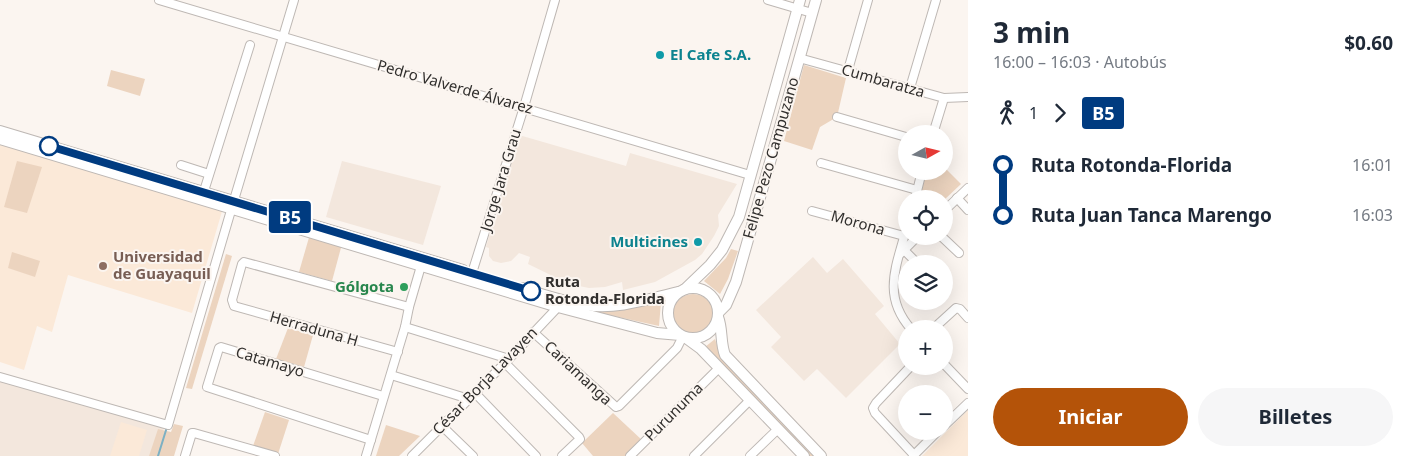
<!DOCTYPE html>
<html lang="es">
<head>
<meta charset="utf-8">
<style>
	:root { --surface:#fff; --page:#f6f6f7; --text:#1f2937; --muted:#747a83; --accent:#b45309 }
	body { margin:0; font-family:"Noto Sans",sans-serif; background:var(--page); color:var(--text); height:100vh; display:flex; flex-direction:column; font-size:19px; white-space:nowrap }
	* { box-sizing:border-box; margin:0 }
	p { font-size:16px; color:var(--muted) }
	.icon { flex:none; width:28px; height:28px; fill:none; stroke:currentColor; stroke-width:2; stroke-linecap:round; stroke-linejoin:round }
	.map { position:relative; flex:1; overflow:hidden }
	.sheet { display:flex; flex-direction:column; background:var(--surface); width:450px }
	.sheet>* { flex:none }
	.badge { padding:0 10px; border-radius:4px; font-size:18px; line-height:32px }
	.needle { width:32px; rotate:82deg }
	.fabs { position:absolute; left:898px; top:125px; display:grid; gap:10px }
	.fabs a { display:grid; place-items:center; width:55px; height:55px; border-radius:50%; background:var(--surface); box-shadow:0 5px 20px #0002; font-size:25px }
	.map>.badge { position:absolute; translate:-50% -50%; box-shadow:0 0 0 2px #fff }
	.legs { display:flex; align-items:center; gap:8px; height:55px; padding:0 25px; font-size:16px }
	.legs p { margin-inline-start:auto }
	.headline { display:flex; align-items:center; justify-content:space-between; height:85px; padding:0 25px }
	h1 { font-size:28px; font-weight:700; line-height:38px }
	.cta { display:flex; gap:10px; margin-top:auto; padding:10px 25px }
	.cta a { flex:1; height:58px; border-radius:30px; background:var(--accent); color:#fff; font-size:20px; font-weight:700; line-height:58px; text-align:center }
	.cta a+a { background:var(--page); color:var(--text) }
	ul { padding:0 25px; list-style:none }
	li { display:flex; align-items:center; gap:18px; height:50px; font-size:19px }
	li i { display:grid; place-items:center; width:8px; height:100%; margin:0 6px; background:currentColor }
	li i::after { content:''; width:12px; height:12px; margin:-6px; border:4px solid; border-radius:50%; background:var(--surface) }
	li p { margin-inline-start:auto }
	li:first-child i { background:linear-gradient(#0000 50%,currentColor 0) }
	li:last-child i { background:linear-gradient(currentColor 50%,#0000 0) }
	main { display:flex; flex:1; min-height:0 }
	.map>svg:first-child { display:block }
</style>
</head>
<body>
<main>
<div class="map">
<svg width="968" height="456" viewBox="0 0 968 456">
	<rect width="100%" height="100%" fill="#fbf5f0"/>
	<g fill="#f3e7dd">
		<path d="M519 135 626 166 630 153 737 184 718 215 719 226 714 236 702 254 695 260 655 282 623 290 622 282 605 287 589 288 574 285 565 282 528 264 530 257 519 253 511 261 501 263 493 261 489 256V248L486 247 493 223H495L500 202 498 201Z"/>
		<path d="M342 161 441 186 423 245 326 217Z"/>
		<path d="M813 257 827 273 843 259 884 306 875 314 900 344 846 398 817 369 804 381 771 347 781 337 756 310Z"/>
		<path d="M0 374 165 425 155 456H0Z"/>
	</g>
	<g fill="#fbe9d8">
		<path d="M0 145 12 147 63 163 223 208 192 313 68 275 52 332 37 326 24 370 0 362Z"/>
		<path d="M968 410V456H922Z"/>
		<path d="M121 422 147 430 139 456H110Z"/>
	</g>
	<g fill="#ecd4bf">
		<path d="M804 65 846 78 837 117 820 127 812 150 784 141Z"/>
		<path d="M111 70 145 79 140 96 107 86Z"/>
		<path d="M17 161 42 167 27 213 4 207Z"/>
		<path d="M944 167 961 184 944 200 919 199 926 171H944Z"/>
		<path d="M310 234 342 244 332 281 299 272Z"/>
		<path d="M731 249 738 251 728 279 720 294 704 281 726 258Z"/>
		<path d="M12 252 40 261 35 277 8 268Z"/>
		<path d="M226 254 232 256 192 389 186 388Z"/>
		<circle cx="693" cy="314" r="20"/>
		<path d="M659 301 661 302 659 326 600 313 599 311 630 308Z"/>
		<path d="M288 328 313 335 304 367 276 359Z"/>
		<path d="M715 339 721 357 816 456H810L705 347Z"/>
		<path d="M265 412 289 420 278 454 253 446Z"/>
		<path d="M613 413 643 441 628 456H593L582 443Z"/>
		<path d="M174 424 183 426 174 456H149L158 429 171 432Z"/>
		<path d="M386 425 420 436 399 456H376Z"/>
	</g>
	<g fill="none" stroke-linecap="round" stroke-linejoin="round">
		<path stroke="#7cb0c3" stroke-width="2" d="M158 456 167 427"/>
		<g stroke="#beb8b4" stroke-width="10">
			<g id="minor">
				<path d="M159 0 750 175"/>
				<path d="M768 0 812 13"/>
				<path d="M799 58 944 98 968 97"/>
				<path d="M848 70 868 0"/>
				<path d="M910 88 936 0"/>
				<path d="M837 117 906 137"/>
				<path d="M933 134 944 98"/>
				<path d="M821 163 917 190"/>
				<path d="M181 165 209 174"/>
				<path d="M204 191 250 45"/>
				<path d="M957 198 968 210"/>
				<path d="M915 199 922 171"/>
				<path d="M234 200 294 0"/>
				<path d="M812 211 904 236"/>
				<path d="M944 211 968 188"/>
				<path d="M906 230C896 267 882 296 911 329"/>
				<path d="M941 236 959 253"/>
				<path d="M904 250 918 264"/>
				<path d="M900 254 918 236"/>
				<path d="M472 273 524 107 555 0"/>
				<path d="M405 327 509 359"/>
				<path d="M933 329 956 308 960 309 968 318"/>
				<path d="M533 332 616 407 619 406 677 348 683 336"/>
				<path d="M398 352 234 306 232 300 242 264 244 262 409 307"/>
				<path d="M505 363 579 437 580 439 562 456"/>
				<path d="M944 364 968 389"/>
				<path d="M911 366 876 403 873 408 875 413 914 455"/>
				<path d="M391 375 469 399"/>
				<path d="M0 377 168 425 232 207"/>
				<path d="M475 393 536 456"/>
				<path d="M442 426 473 456"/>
				<path d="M944 426 968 403"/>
				<path d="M371 440 207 387 219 348 221 347 383 396"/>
				<path d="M185 456 192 433H194L275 456"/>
				<path d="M366 456 405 327 409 307 421 266"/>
				<path d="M412 456 505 363 558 307"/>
				<path d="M630 456 719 368"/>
				<path d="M694 456 750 400"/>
				<path d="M750 456 778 429"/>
				<path d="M913 456 938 431"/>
			</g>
		</g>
		<g stroke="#beb8b4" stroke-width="12">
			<g id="major">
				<path d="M0 131 463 270"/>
				<path d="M0 139 558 307 657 333 680 335"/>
				<circle cx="693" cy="313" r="25"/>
				<path d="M522 288C543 295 565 302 586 305 617 310 648 299 678 292"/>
				<path d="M685 289 710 265 722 250 739 217 800 0"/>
				<path d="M718 313 726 305 736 282 816 0"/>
				<path d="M718 317C723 330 720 342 725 355L821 456"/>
				<path d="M686 338 701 349 804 456"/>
			</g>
		</g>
		<use href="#minor" stroke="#fff" stroke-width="8"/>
		<use href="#major" stroke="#fff" stroke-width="10"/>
	</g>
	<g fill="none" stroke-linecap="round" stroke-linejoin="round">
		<g stroke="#fff" stroke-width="11">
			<path id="line-1" d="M49 146 531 291"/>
		</g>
		<use href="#line-1" stroke="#003b80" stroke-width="8"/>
	</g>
	<g fill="#0f9aa8" stroke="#fbf5f0" stroke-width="2">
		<circle cx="660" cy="55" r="5"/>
		<circle cx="698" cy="242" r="5"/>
	</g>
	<g fill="#fff" stroke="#003b80" stroke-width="2.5">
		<circle cx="49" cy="146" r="9"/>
		<circle cx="531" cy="291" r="9"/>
	</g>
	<circle fill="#8d6e63" stroke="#fbf5f0" stroke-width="2" cx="103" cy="266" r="5"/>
	<circle fill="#2e9e5b" stroke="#fbf5f0" stroke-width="2" cx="404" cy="287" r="5"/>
	<g text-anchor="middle" stroke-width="4" stroke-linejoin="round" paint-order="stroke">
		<g font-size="15" font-weight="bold" fill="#0d838f" stroke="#fbf5f0" text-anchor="start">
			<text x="670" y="60">El Cafe S.A.</text>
			<text x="688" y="247" text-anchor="end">Multicines</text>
		</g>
		<g font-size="15" fill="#312f2d" stroke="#fbf5f0">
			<text transform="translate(883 81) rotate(16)" y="5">Cumbaratza</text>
			<text transform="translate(455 87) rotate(16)" y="5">Pedro Valverde Álvarez</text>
			<text transform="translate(771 158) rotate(-74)" y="5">Felipe Pezo Campuzano</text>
			<text transform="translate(501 180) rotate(-73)" y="5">Jorge Jara Grau</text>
			<text transform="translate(858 223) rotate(16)" y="5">Morona</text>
			<text transform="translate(314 329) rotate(16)" y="5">Herraduna H</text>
			<text transform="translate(270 362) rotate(17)" y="5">Catamayo</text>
			<text transform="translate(578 373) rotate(43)" y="5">Cariamanga</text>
			<text transform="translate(485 381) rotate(-46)" y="5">César Borja Lavayen</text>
			<text transform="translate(674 412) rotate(-45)" y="5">Purunuma</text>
		</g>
		<g font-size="15" font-weight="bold" fill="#785e54" stroke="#fbf5f0" text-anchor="start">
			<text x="113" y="262">Universidad<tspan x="113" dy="17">de Guayaquil</tspan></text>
		</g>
		<g font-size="15" font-weight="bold" fill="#312f2d" stroke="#fbf5f0" text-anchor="start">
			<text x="545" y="287">Ruta<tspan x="545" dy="17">Rotonda-Florida</tspan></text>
		</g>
		<g font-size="15" font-weight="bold" fill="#27864d" stroke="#fbf5f0" text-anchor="end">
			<text x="394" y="292">Gólgota</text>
		</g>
	</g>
</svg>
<div class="fabs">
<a><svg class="needle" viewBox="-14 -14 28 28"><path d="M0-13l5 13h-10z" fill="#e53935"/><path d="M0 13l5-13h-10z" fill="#747a83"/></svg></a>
<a><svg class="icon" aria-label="locate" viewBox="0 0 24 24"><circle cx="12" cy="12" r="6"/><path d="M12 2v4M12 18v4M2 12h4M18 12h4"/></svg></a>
<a><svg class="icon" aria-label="layers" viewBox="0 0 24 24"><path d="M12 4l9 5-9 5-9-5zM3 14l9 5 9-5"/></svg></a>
<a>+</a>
<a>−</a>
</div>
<b class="badge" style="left:290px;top:217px;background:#003b80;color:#fff">B5</b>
</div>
<section class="sheet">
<div class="headline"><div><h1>3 min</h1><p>16:00 – 16:03 · Autobús</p></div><b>$0.60</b></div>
<div class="legs"><svg class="icon" aria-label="walk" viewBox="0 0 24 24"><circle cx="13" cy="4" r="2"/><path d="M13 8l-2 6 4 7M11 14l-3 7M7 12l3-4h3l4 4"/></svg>1<svg class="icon" aria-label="forward" viewBox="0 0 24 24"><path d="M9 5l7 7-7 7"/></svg><b class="badge" style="background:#003b80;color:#fff">B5</b></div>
<ul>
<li><i style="color:#003b80"></i><b>Ruta Rotonda-Florida</b><p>16:01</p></li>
<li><i style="color:#003b80"></i><b>Ruta Juan Tanca Marengo</b><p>16:03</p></li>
</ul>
<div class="cta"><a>Iniciar</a><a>Billetes</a></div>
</section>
</main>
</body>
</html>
